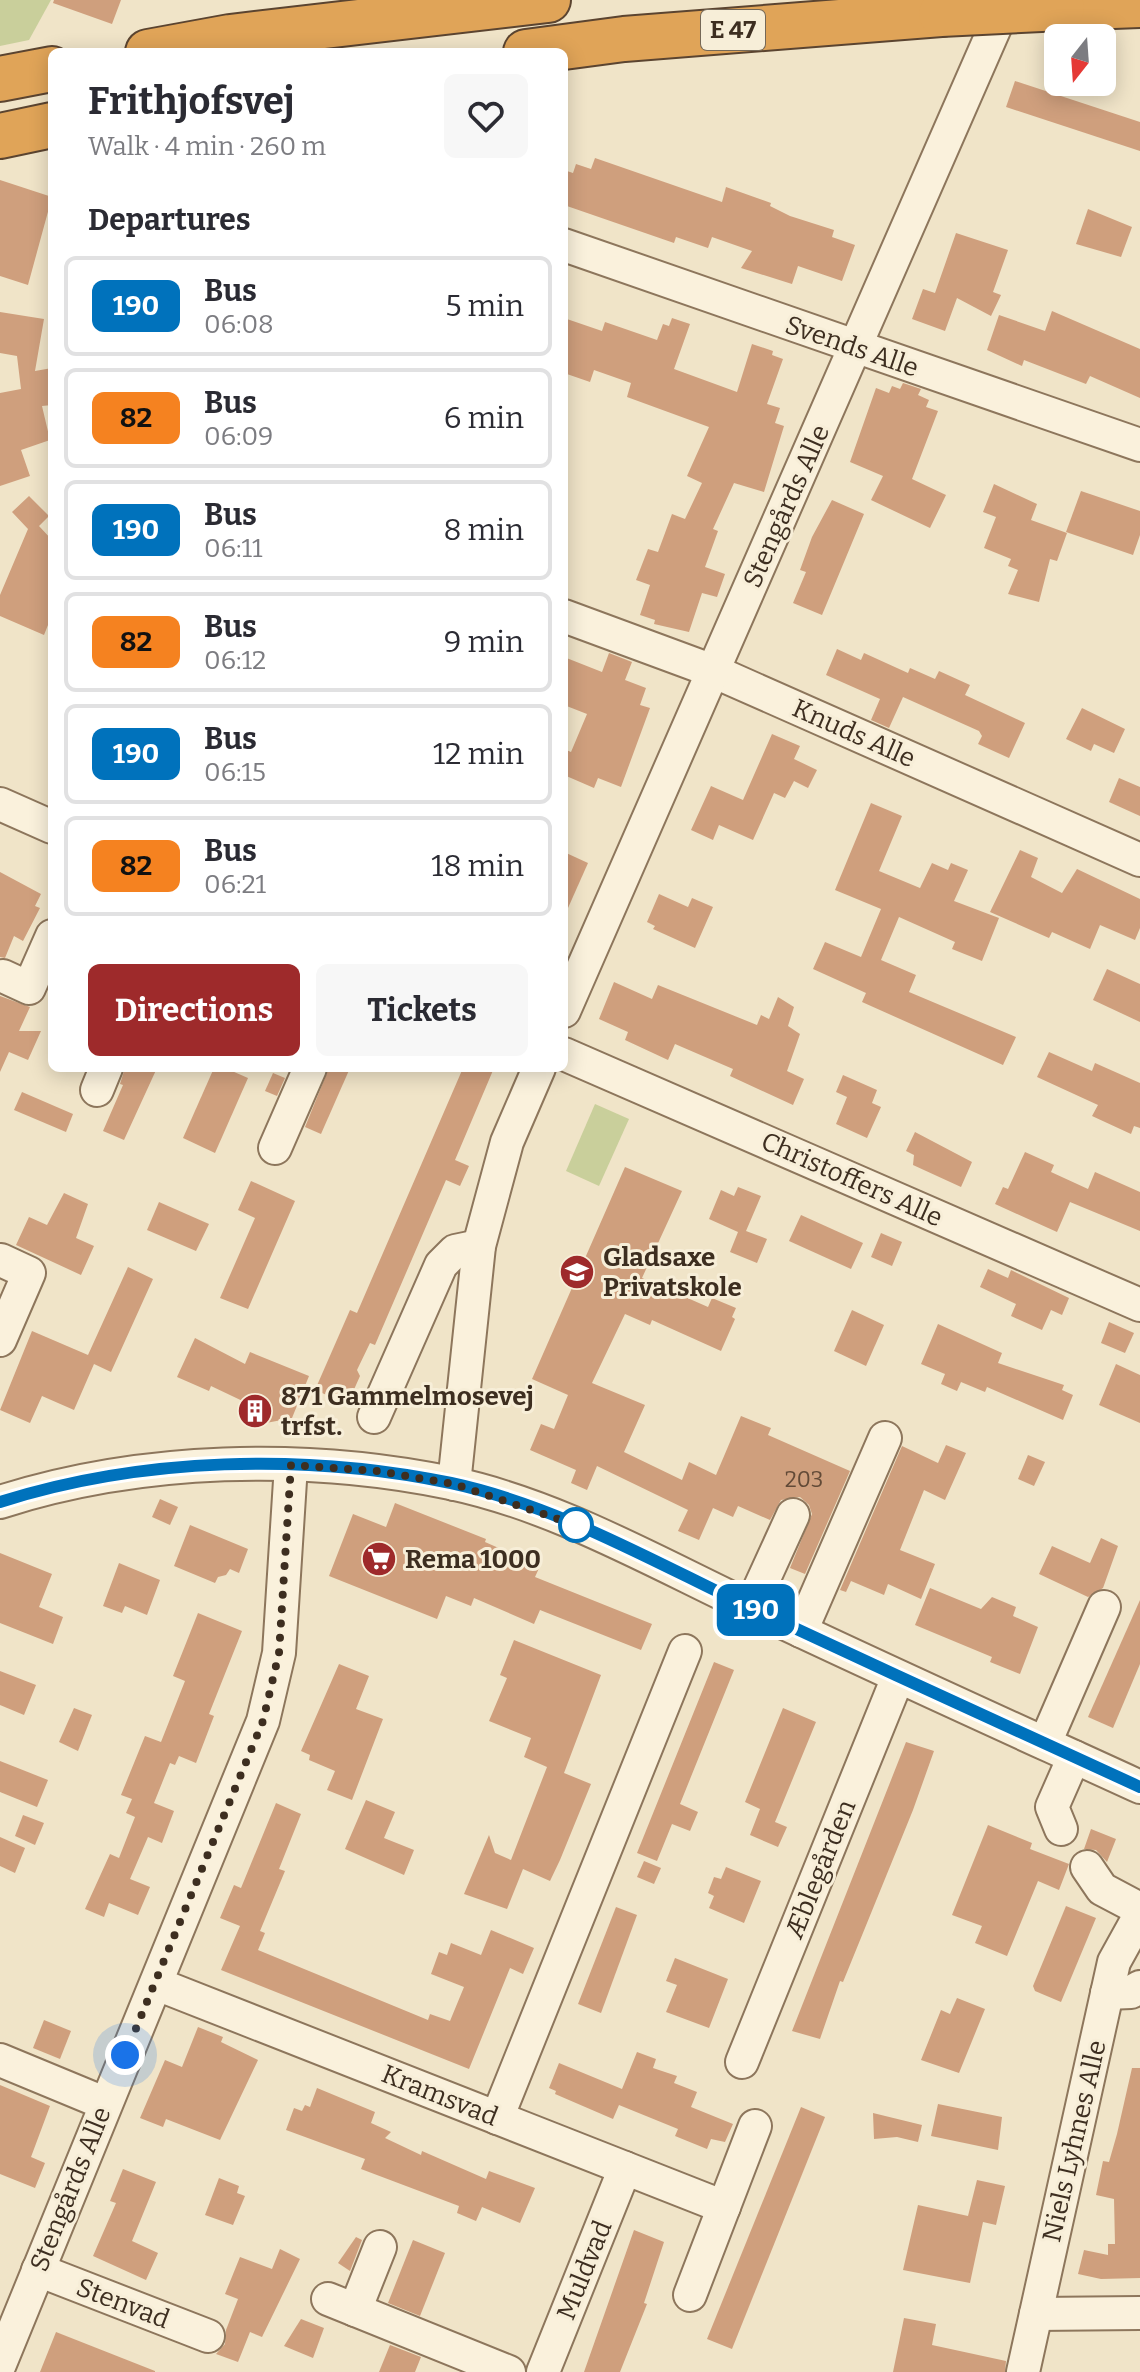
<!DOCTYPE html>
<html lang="en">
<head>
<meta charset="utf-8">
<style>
	:root { --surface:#fff; --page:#f7f7f7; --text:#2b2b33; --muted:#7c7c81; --line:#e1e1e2; --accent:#9e2a2b }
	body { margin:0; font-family:Bitter,serif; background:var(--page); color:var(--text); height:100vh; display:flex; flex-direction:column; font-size:30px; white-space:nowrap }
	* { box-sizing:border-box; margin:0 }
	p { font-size:26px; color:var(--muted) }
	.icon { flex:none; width:44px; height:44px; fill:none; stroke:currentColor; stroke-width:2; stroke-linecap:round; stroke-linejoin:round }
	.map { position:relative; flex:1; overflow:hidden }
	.sheet { position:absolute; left:48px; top:48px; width:520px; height:1024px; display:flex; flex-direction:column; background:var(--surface); border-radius:12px; box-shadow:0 4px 20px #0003 }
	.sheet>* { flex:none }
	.badge { padding:0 16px; border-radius:12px; font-size:28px; line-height:52px }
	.needle { width:52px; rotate:197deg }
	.tools { position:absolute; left:1044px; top:24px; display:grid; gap:16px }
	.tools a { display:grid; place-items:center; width:72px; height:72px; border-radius:12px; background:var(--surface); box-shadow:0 4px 20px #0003; font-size:40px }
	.you { position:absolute; width:40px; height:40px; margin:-20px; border:6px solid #fff; border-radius:50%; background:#1a73e8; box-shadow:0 0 0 12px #1a73e833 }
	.map>.badge { position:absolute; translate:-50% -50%; box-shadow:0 0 0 4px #fff }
	h2 { padding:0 40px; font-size:30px; line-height:72px }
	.round { display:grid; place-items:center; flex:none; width:84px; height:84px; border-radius:12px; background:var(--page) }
	.overview { display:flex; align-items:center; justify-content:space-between; height:136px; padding:0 40px }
	h1 { font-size:38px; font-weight:700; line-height:60px }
	.primary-button { display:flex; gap:16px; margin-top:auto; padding:16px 40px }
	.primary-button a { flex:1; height:92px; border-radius:12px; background:var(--accent); color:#fff; font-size:32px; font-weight:700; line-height:92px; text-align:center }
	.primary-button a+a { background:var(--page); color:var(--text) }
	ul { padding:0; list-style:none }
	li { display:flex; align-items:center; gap:24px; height:100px; margin:0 16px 12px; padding:0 24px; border:4px solid var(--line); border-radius:12px }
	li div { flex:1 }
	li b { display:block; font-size:30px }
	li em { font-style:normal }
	li .badge { min-width:88px; font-weight:700; text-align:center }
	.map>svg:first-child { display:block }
</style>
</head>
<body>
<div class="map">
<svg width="1140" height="2372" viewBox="0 0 1140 2372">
	<rect width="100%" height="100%" fill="#f0e4c8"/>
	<g fill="#c9cf9b">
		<path d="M0 0H51L29 40 0 46Z"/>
		<path d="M595 1104 629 1119 599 1186 566 1171Z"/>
	</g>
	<g fill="#cf9f7d">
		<path d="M54 0H121L112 24 53 3Z"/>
		<path d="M1015 81 1140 122V151L1006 107Z"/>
		<path d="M595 158 722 202 726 187 771 203 770 206 790 216 834 230 832 237 855 245 842 281 798 266 792 284 741 268 752 251 712 237 708 248 676 237 674 243 564 205V170L573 173 576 164 591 169Z"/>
		<path d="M0 180 52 197 28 285 0 276Z"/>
		<path d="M1088 209 1132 227 1121 257 1076 244Z"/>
		<path d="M956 233 1008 250 993 292 1001 295 991 316 957 298 945 331 912 319 923 289 935 293Z"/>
		<path d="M1052 311 1140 349V398L1090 376 1086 384 1024 360 1022 366 987 350 999 315 1045 331Z"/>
		<path d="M0 312 44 319 35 371 52 368V405L42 406 50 440 21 450 30 476 0 486V393L21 389 17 356 0 353Z"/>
		<path d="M564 318 602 331 605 322 657 340 663 324 669 326 672 318 690 324 674 369 737 392 752 344 773 351 772 355 783 359 767 404 780 408 775 423 784 426 764 492 734 483 713 529 718 531 705 567 725 574 717 597 702 593 689 632 654 624 655 620 640 615 650 585 636 580 648 549 658 552 672 514 685 519 702 483 687 476 709 427 627 397 631 383 594 370 590 382 564 373Z"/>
		<path d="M903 383 921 389 918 395 929 400 926 407 938 411 912 479 946 495 930 528 871 500 883 476 850 462 876 388 889 393 892 386 900 389Z"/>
		<path d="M994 484 1037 504 1031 520 1067 533 1057 561 1050 559 1039 602 1008 594 1018 570 1008 566 1011 559 984 548 996 517 983 512Z"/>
		<path d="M1081 491 1140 511V535L1133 555 1066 532Z"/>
		<path d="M29 496 49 516 39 526 52 540V615L44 635 0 616V595L28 529 12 512Z"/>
		<path d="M832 500 864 514 822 615 793 603 806 572 800 570 812 537Z"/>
		<path d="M837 649 861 660 864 653 908 673 910 668 935 679 939 671 970 685 965 695 1025 723 1009 758 978 744 982 736 979 731 903 697 889 728 871 720 880 699 826 675Z"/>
		<path d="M609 653 632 662 625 680 646 688 640 705 650 708 621 787 598 778 594 788 564 775V749L571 752 587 714 564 705V657L602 672Z"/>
		<path d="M1082 708 1125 729 1114 753 1094 744 1091 751 1066 739Z"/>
		<path d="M772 734 800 746 794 759 817 770 808 788 794 781 785 798 774 793 753 840 719 825 713 840 691 830 711 786 743 800Z"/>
		<path d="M1119 778 1140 787V816L1109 802Z"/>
		<path d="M871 803 902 816 879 871 920 888 932 863 948 870 951 863 968 870 954 901 999 918 982 961 952 949 955 942 899 917 881 960 916 975 909 992 1016 1037 1003 1065 862 1002 866 993 813 969 825 942 861 957 881 909 835 890Z"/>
		<path d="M1020 850 1038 858 1031 877 1062 893 1077 869 1140 899V928L1135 940 1100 925 1090 949 1052 932 1049 938 990 912Z"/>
		<path d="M564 852 588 863 564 917Z"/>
		<path d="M0 872 41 894 35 906 40 908 23 941 14 936 5 958 0 957Z"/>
		<path d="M659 894 688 907 692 898 713 907 695 948 653 929 655 926 647 922Z"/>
		<path d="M1107 969 1140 984V1022L1093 1000Z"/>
		<path d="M614 982 652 999 658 985 757 1025 761 1015 769 1019 778 997 794 1007 788 1026 800 1034 787 1071 804 1079 793 1105 730 1076 733 1069 675 1044 668 1060 625 1040 628 1032 599 1019Z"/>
		<path d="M0 996 30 1007 19 1031H41L28 1060 9 1052 0 1072Z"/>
		<path d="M1049 1052 1092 1071 1095 1063 1140 1083V1128L1134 1126 1131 1134 1092 1116 1098 1105 1037 1077Z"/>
		<path d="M125 1068H157L124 1140 103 1131 123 1085 120 1084Z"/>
		<path d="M214 1068H225L248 1078 215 1153 183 1138Z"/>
		<path d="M329 1068H350L321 1134 305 1127Z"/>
		<path d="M463 1068H494L455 1160 469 1166 460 1186 446 1180 375 1345 370 1343 357 1370 360 1376 348 1403 343 1402 315 1390 350 1310 357 1313Z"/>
		<path d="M273 1073 285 1078 277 1096 265 1091Z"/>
		<path d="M843 1075 877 1090 872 1103 881 1107 867 1138 836 1124 847 1097 836 1092Z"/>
		<path d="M22 1092 73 1114 66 1132 14 1110Z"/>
		<path d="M915 1132 972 1162 961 1187 913 1165 914 1155 906 1151Z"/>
		<path d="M1025 1152 1054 1165 1051 1172 1088 1189 1095 1172 1140 1192V1231L1070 1202 1057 1232 995 1204 1003 1187 1008 1189Z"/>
		<path d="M625 1167 682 1191 642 1278 708 1307 712 1298 736 1308 732 1317 735 1319 721 1351 652 1320 650 1325 625 1314 592 1383 645 1405 624 1452 682 1480 689 1462 716 1475 741 1416 771 1428 768 1435 850 1471 805 1574 790 1568 812 1514 809 1505 800 1497 781 1500 770 1520 738 1506 733 1517 713 1508 699 1540 678 1531 688 1510 597 1466 587 1490 571 1483 576 1470 530 1450 541 1424 554 1429 568 1395 532 1379Z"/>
		<path d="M251 1181 295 1201 248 1309 220 1298 255 1218 238 1210Z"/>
		<path d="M738 1187 761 1196 746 1231 767 1239 757 1263 730 1252 738 1232 709 1219 721 1190 734 1196Z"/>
		<path d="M64 1193 88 1204 76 1238 94 1246 81 1275 16 1245 29 1217 47 1225Z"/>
		<path d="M159 1202 209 1224 196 1251 147 1230Z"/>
		<path d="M801 1215 863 1243 851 1269 789 1241Z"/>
		<path d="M881 1233 902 1242 892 1266 871 1257Z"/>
		<path d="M128 1267 153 1279 111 1372 94 1364 74 1410 42 1396 30 1423 0 1410 32 1331 88 1355Z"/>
		<path d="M988 1269 1008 1278 1011 1270 1069 1298 1062 1315 1051 1310 1042 1330 1011 1316 1016 1304 980 1287Z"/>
		<path d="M852 1310 884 1325 866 1366 834 1351Z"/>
		<path d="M1109 1322 1134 1333 1125 1353 1101 1343Z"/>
		<path d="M938 1324 1002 1353 998 1363 1064 1385 1062 1390 1073 1395 1063 1420 987 1387 985 1392 961 1382 957 1391 941 1384 945 1374 921 1364Z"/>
		<path d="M195 1338 245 1364 250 1352 309 1376 292 1418 266 1423 247 1415 251 1405 211 1386 209 1391 177 1377Z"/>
		<path d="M1116 1364 1140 1375V1423L1099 1405Z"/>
		<path d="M946 1445 966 1453 945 1500 924 1490 900 1550 935 1564 921 1599 888 1584 884 1595 851 1581 846 1592 840 1590 902 1446 938 1463Z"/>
		<path d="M1028 1455 1045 1462 1034 1486 1018 1479Z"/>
		<path d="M160 1499 178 1507 170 1525 152 1517Z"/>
		<path d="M395 1503 486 1539 485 1542 540 1566 535 1577 652 1624 641 1650 540 1610 534 1624 474 1598 471 1606 446 1596 437 1619 329 1576 353 1514 386 1527Z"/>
		<path d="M190 1525 248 1549 239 1573 230 1569 226 1575 218 1577 215 1583 174 1566Z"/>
		<path d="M1101 1538 1118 1546 1103 1588 1088 1597 1039 1574 1052 1546 1090 1563Z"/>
		<path d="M0 1553 52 1574 39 1607 63 1617 53 1644 0 1623Z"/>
		<path d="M119 1563 160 1580 147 1615 125 1606 122 1613 103 1606Z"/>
		<path d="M930 1588 981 1609 992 1597 1016 1607 1013 1616 1038 1627 1020 1674 990 1662 992 1657 915 1625Z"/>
		<path d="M1140 1600V1664L1113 1728 1088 1717Z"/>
		<path d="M198 1613 242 1631 209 1714 214 1716 196 1763 179 1756 175 1765 170 1763 154 1803 174 1811 162 1843 148 1837 130 1879 150 1887 138 1915 109 1903 104 1917 85 1909 110 1854 119 1858 135 1817 126 1813 132 1799 121 1795 145 1736 161 1742 185 1681 173 1676Z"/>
		<path d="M514 1640 601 1675 564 1773 591 1784 560 1860 550 1881 523 1869 507 1909 464 1894 489 1835 495 1853 511 1860 547 1767 524 1757 531 1738 489 1721 507 1678 500 1675Z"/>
		<path d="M714 1662 734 1670 680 1804 698 1812 690 1831 672 1824 657 1861 637 1853Z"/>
		<path d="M339 1664 369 1676 356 1709 383 1719 352 1800 327 1790 335 1771 309 1760 310 1755 301 1751Z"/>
		<path d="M0 1671 36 1685 24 1715 0 1705Z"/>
		<path d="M74 1708 92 1715 78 1751 59 1742Z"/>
		<path d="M783 1708 816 1722 775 1822 787 1827 778 1847 750 1835 760 1809 745 1802Z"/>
		<path d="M906 1742 934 1751 913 1810 843 1982 840 1981 820 2039 792 2031Z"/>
		<path d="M0 1761 48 1780 37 1807 0 1792Z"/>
		<path d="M366 1800 395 1812 384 1838 414 1850 404 1875 345 1849Z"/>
		<path d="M276 1803 301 1814 279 1869 285 1871 260 1931 265 1933 258 1950 428 2020 430 2014 450 2021 464 1987 431 1974 439 1952 447 1955 451 1943 481 1955 491 1930 534 1948 523 1974 510 1968 469 2069 221 1970 240 1926 220 1918 234 1885 241 1888Z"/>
		<path d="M23 1815 44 1823 35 1845 15 1836Z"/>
		<path d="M988 1825 1032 1843 1030 1849 1069 1864 1059 1890 1038 1881 1007 1956 975 1943 982 1926 952 1915Z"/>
		<path d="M1091 1829 1116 1839 1107 1862 1096 1850 1084 1849Z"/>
		<path d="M0 1837 25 1848 15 1873 0 1866Z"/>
		<path d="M644 1861 661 1868 654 1884 637 1877Z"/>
		<path d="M726 1867 761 1881 744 1923 709 1908 714 1896 708 1893 714 1877 721 1879Z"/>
		<path d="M1066 1906 1096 1918 1061 2002 1035 1991 1033 1986Z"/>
		<path d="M616 1907 637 1915 601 2013 578 2004Z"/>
		<path d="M675 1958 728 1979 709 2028 666 2012 677 1985 666 1981Z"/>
		<path d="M957 1998 985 2009 959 2073 921 2060 941 2010 950 2014Z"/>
		<path d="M44 2020 71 2031 60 2059 33 2048Z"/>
		<path d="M198 2027 223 2037 221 2042 258 2060 220 2140 166 2119 163 2127 140 2118 165 2060 182 2067Z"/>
		<path d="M637 2052 656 2059 653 2068 677 2076 674 2083 697 2092 691 2107 733 2124 725 2142 711 2139 707 2149 675 2136 678 2129 619 2105 613 2119 555 2094 556 2091 549 2088 559 2063 622 2089Z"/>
		<path d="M1132 2068H1140V2278L1101 2279 1078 2274 1084 2250 1108 2255V2244H1115L1114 2199 1096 2195 1103 2161 1109 2162 1117 2134Z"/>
		<path d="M0 2085 50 2106 31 2157 45 2163 35 2188 0 2174Z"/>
		<path d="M317 2088 375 2112 371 2123 391 2132 385 2138 421 2155 422 2151 486 2179 489 2171 535 2188 520 2223 482 2207 476 2221 457 2213 459 2206 361 2169 365 2159 286 2130 294 2108 302 2111 305 2105 310 2107Z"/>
		<path d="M938 2104 1002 2117 998 2150 931 2136Z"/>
		<path d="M801 2107 825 2117 732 2349 707 2339Z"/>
		<path d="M873 2113 922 2125 918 2142 897 2137 874 2139Z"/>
		<path d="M123 2169 156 2182 132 2241 158 2253 146 2280 93 2256 116 2203 110 2201Z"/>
		<path d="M219 2178 239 2186 237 2193 245 2196 233 2225 205 2215Z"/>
		<path d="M977 2180 1005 2186 996 2225 983 2222 970 2283 903 2270 918 2205 968 2216Z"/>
		<path d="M634 2230 664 2242 644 2303 647 2304 620 2372H584Z"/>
		<path d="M356 2237 362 2240 350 2271 338 2263Z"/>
		<path d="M413 2240 445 2253 420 2316 388 2303Z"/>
		<path d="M280 2249 300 2259 262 2337 250 2332 238 2362 216 2354 225 2344 226 2330 238 2299 225 2294 240 2257 272 2269Z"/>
		<path d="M904 2318 936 2324 932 2345 1006 2361 1005 2372H893Z"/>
		<path d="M301 2319 324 2328 313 2358 284 2346Z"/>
		<path d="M56 2332 155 2371V2372H40Z"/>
		<path d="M390 2345 421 2357 415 2372H379Z"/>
	</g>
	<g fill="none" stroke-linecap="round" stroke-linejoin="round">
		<g stroke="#8d765c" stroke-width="36">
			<g id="minor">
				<path d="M564 245 1140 445"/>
				<path d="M564 616 713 671 1140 860"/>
				<path d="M0 804 52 827"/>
				<path d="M3 976 29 988 52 936"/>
				<path d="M564 1011 1007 0"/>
				<path d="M564 1054 1140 1305"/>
				<path d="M97 1090 106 1068"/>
				<path d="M275 1148 310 1068"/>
				<path d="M0 1340 29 1273 1 1260"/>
				<path d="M374 1417 441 1265 455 1251 479 1246"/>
				<path d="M454 1484 479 1246 507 1142 539 1068"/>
				<path d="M0 1502C141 1457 306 1453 451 1483 555 1505 653 1561 748 1606 878 1668 1009 1727 1140 1787"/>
				<path d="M751 1607 793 1515"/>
				<path d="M801 1631 885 1438"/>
				<path d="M1045 1743 1104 1607"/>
				<path d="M1061 1829 1052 1807 1074 1757"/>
				<path d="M1087 1867 1102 1889 1140 1909"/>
				<path d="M157 1984 724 2207"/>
				<path d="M1107 1993 1131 1992 1140 1987"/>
				<path d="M0 2060 104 2103"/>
				<path d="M742 2062 898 1677"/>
				<path d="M497 2118 685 1651"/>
				<path d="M38 2270 208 2336"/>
				<path d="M690 2295 755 2126"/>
				<path d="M328 2299 509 2372"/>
				<path d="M355 2310 380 2247"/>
				<path d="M1036 2314 1140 2313"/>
				<path d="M0 2364 263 1721 279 1653 291 1465"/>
				<path d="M543 2372 625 2168"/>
				<path d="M1023 2372 1114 1962 1140 1915"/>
			</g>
		</g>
		<g stroke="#5b4430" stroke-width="48">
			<g id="highway">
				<path d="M1062 8 1140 5"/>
				<path d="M148 52 230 37 548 0"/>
				<path d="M526 52 624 39 941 14"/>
				<path d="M0 79 52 69"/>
				<path d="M0 136 52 125"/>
			</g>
		</g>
		<use href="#minor" stroke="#faf1dc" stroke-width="32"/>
		<use href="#highway" stroke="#e0a458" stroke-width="44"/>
		<g stroke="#5b4430" stroke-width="48" stroke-linecap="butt">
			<path id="highway-bridge" d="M941 14 1062 8"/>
		</g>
		<use href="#highway-bridge" stroke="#e0a458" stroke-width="44"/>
	</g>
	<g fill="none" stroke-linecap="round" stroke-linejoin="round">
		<g stroke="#fff" stroke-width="18">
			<path id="line" d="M0 1502C142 1457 306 1453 451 1483 554 1505 649 1559 743 1604 875 1666 1007 1726 1140 1787"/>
		</g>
		<use href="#line" stroke="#0072bc" stroke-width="12"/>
		<path stroke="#3d2e20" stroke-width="8" stroke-dasharray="0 14.4" d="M125 2055 263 1721 279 1653 291 1465 377 1471 454 1484 576 1525"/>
	</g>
	<defs>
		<g id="school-disc" transform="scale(1.8)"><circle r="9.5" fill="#9e2a2b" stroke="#f7eed8"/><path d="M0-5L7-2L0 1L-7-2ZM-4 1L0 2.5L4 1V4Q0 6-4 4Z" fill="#fff"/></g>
		<g id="building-disc" transform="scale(1.8)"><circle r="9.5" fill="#9e2a2b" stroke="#f7eed8"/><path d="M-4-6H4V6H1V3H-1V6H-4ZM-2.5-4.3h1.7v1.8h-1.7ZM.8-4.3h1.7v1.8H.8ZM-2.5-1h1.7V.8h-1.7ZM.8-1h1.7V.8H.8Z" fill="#fff"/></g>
		<g id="supermarket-disc" transform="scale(1.8)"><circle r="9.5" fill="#9e2a2b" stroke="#f7eed8"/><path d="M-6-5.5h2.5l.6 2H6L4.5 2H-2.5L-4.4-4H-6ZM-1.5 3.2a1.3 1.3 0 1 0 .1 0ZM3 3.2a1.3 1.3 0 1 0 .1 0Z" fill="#fff"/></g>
	</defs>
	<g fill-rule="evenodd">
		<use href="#school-disc" x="577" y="1272"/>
		<use href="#building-disc" x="255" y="1411"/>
		<use href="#supermarket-disc" x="379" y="1559"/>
	</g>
	<circle fill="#fff" stroke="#0072bc" stroke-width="4" cx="576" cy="1525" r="16"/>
	<g text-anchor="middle" stroke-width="6" stroke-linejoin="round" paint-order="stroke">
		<g font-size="22" fill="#624a37">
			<text x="804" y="1487">203</text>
		</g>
		<rect fill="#f7eed8" stroke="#756857" stroke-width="2" x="701" y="10" width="64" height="40" rx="6"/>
		<g font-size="24" font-weight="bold" fill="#3d2e20">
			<text x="733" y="38">E 47</text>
		</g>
		<g font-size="26" fill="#3d2e20" stroke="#f7eed8">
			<text transform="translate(852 346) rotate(19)" y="9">Svends Alle</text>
			<text transform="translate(786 506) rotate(-66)" y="9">Stengårds Alle</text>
			<text transform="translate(854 733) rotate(24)" y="9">Knuds Alle</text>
			<text transform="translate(852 1179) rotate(24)" y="9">Christoffers Alle</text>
			<text transform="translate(820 1869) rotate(-68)" y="9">Æblegården</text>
			<text transform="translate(440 2095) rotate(22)" y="9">Kramsvad</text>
			<text transform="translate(1074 2141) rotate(-77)" y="9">Niels Lyhnes Alle</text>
			<text transform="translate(70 2189) rotate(-68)" y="9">Stengårds Alle</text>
			<text transform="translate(584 2270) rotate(-68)" y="9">Muldvad</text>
			<text transform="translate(123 2303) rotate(21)" y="9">Stenvad</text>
		</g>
		<g font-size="26" font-weight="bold" fill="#3d2e20" stroke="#f7eed8" text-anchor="start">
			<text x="603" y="1266">Gladsaxe<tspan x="603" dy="30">Privatskole</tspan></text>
			<text x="281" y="1405">871 Gammelmosevej<tspan x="281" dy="30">trfst.</tspan></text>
			<text x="405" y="1568">Rema 1000</text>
		</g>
	</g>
</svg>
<div class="tools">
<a><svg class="needle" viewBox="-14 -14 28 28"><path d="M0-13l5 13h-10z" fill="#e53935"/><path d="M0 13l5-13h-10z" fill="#7c7c81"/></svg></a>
</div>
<div class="you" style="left:125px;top:2055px"></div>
<b class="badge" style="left:756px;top:1610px;background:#0072bc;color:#fff">190</b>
<section class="sheet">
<div class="overview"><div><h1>Frithjofsvej</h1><p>Walk · 4 min · 260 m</p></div><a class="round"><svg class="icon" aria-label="heart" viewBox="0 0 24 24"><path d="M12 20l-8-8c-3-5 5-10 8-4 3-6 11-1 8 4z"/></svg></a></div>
<h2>Departures</h2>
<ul>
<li><span class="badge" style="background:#0072bc;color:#fff">190</span><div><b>Bus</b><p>06:08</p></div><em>5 min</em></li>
<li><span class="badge" style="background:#f58220;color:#111">82</span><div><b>Bus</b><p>06:09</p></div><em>6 min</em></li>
<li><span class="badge" style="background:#0072bc;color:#fff">190</span><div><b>Bus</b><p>06:11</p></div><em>8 min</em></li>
<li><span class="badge" style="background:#f58220;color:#111">82</span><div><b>Bus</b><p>06:12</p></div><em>9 min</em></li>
<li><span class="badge" style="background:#0072bc;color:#fff">190</span><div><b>Bus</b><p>06:15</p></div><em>12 min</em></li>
<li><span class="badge" style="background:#f58220;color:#111">82</span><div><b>Bus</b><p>06:21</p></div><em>18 min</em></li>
</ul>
<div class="primary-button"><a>Directions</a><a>Tickets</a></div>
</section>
</div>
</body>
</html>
